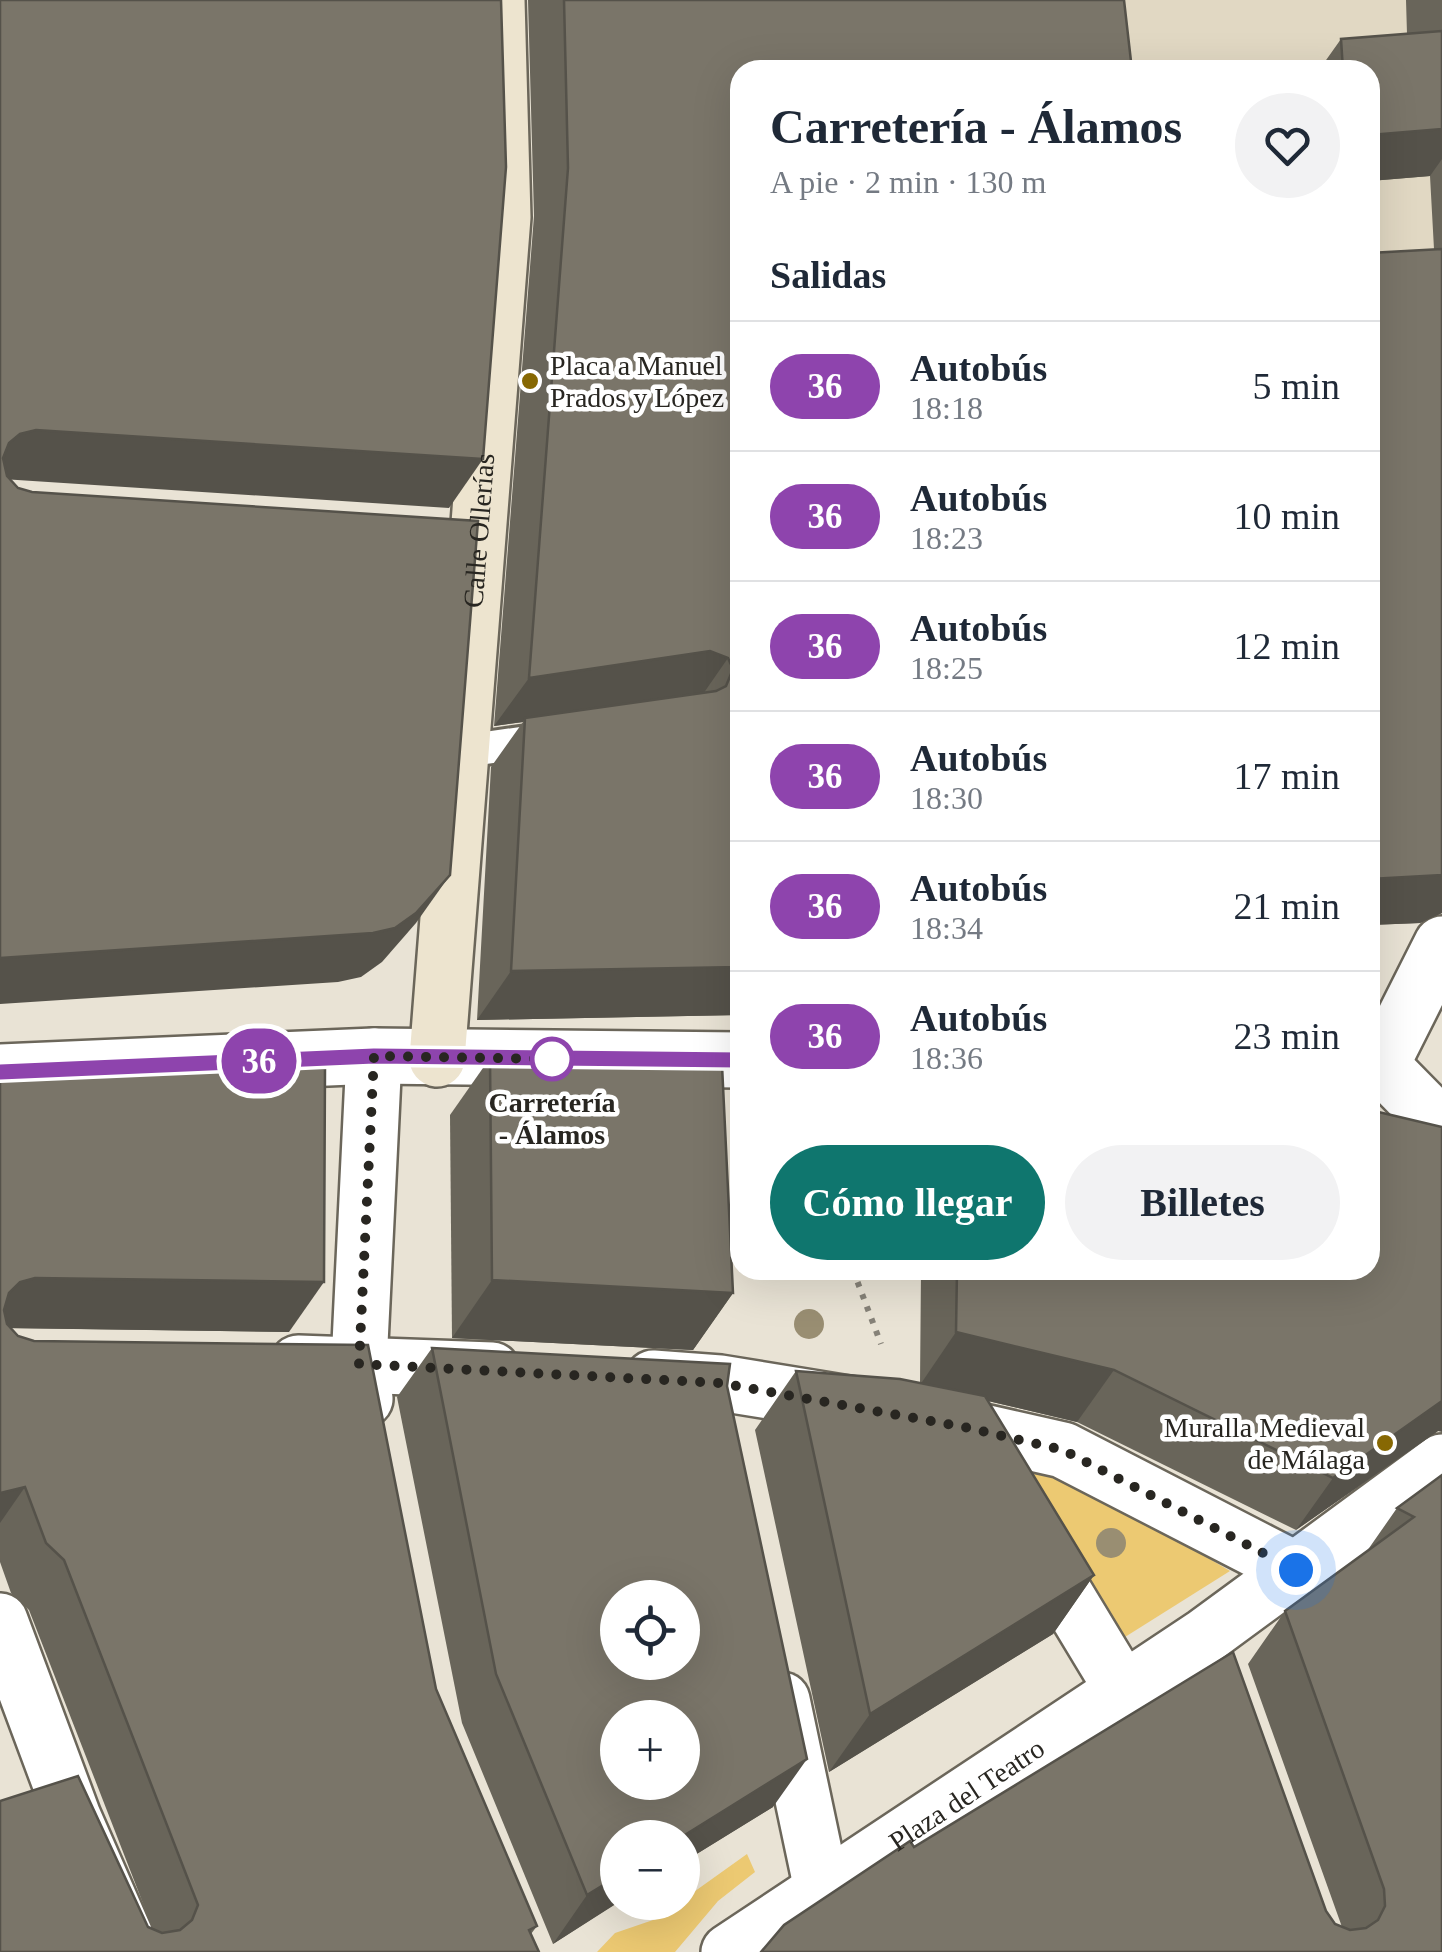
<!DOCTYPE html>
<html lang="es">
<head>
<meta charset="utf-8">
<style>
	:root { --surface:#fff; --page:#f2f2f3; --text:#1f2937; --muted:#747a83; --line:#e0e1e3; --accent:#0f766e }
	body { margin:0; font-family:Georgia,serif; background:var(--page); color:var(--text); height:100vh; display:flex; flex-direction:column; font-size:38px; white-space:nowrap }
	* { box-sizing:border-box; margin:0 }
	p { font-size:32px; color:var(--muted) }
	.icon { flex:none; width:55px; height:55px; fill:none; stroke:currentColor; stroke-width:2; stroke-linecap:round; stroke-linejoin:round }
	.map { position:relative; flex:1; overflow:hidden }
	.details { position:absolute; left:730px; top:60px; width:650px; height:1220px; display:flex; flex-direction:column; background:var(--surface); border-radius:30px; box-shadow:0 10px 40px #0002 }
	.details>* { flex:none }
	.badge { padding:0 20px; border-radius:32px; font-size:35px; line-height:65px }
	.buttons { position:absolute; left:600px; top:1580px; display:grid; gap:20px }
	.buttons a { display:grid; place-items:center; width:100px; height:100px; border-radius:50%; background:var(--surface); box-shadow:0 10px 40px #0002; font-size:50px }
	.you { position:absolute; width:50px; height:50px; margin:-25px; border:8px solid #fff; border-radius:50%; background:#1a73e8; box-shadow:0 0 0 15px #1a73e833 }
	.map>.badge { position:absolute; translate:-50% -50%; box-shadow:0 0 0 5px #fff }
	h2 { padding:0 40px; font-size:38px; line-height:90px }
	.round { display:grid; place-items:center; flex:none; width:105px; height:105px; border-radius:52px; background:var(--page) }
	.summary { display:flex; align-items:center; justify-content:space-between; height:170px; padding:0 40px }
	h1 { font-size:48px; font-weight:700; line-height:75px }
	.cta { display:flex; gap:20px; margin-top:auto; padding:20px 40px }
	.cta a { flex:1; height:115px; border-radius:60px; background:var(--accent); color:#fff; font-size:40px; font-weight:700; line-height:115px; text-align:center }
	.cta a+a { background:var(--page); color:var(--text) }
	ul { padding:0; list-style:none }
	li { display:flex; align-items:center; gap:30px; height:130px; padding:0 40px; border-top:2px solid var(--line) }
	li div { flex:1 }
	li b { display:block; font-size:38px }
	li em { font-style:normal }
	li .badge { min-width:110px; font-weight:700; text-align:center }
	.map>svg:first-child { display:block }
</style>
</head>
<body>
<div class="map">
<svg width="1442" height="1952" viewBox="0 0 1442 1952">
	<rect width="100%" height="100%" fill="#e9e3d5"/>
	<path fill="#e1d8c3" d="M933 0H1442V437L1370 441V70H936Z"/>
	<g fill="#ecc972">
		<path d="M1012 1468 1079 1481 1230 1571 1125 1637Z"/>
		<path d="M747 1854 755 1872 718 1901 675 1952H597L615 1933 656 1919Z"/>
	</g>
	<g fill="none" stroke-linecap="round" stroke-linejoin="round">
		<g stroke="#6b665a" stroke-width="38">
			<path id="lane" d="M464 751 549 739"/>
		</g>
		<g stroke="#6b665a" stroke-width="60">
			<g id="street">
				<path d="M1370 1064 1381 1065 1442 1127"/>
				<path d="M1381 1065 1442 944"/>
				<path d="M0 1072 374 1056 740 1060"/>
				<path d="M298 1363 492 1370"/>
				<path d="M653 1378 720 1383 855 1405"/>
				<path d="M365 1399 359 1364 374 1056"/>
				<path d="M939 1422 1063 1450 1296 1570"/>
				<path d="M1033 1541 1123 1690"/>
				<path d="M0 1621 73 1817 132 1952"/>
				<path d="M782 1700 822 1889"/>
				<path id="s1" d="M729 1952 1205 1636 1442 1462"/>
			</g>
		</g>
		<g stroke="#6b665a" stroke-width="60">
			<g id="secondary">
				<path id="s2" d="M437 1059 503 217 497 0"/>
			</g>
		</g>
		<g stroke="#868278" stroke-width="6" stroke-dasharray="5 8" stroke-linecap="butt">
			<path d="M721 1136 740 1135"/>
			<path d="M853 1270 881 1344"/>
		</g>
		<use href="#lane" stroke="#fff" stroke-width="32"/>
		<use href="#street" stroke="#fff" stroke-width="55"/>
		<use href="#secondary" stroke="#ede4cf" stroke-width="55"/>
	</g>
	<g fill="#998e72">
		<circle cx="809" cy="1324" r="15"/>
		<circle cx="1111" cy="1543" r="15"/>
	</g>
	<g fill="#69655a">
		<path d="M528 0H1124L740 70V1015L477 1020 491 767 523 722 494 726 534 216Z"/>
		<path d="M1406 0H1442V913L1420 923 1370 925V253L1434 249 1430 176 1370 181V70H1319L1341 39 1407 34Z"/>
		<path d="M490 1058 733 1293 693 1350 452 1338 450 1115Z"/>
		<path d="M0 1078 289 1332 11 1328 18 1336 436 1689 537 1926 531 1934 0 1952 148 1927 153 1929 29 1610 11 1593 0 1562Z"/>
		<path d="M921 1270H1370L1438 1431 1296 1530 1077 1422 988 1401 1094 1575 1053 1634 829 1772 755 1430 796 1371 920 1383Z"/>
		<path d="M432 1348 727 1386 773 1807 682 1863V1838L618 1902 553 1944 462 1723 397 1397Z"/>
		<path d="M1442 1475V1952L914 1847 1326 1911 1335 1924 1342 1927 1248 1664 1285 1611 1367 1551 1397 1508Z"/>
	</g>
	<g fill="#55524a">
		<path d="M1442 129V159L1430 176 1370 181V135Z"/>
		<path d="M36 430 483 459 449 508 2 479 0 456 9 443 20 434Z"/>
		<path d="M710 651 728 658 694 707 525 718 523 722 494 726 529 678Z"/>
		<path d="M450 875 416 923 382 962 361 977 338 982 0 1004V958Z"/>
		<path d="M1442 875V913L1420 923 1370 925V879Z"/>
		<path d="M740 967V1015L477 1020 511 971Z"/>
		<path d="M35 1278 324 1282 289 1332 0 1328 9 1293 20 1282Z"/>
		<path d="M492 1280 733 1293 693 1350 452 1338Z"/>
		<path d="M956 1332 1114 1370 1077 1422 920 1385Z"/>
		<path d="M1442 1401V1432L1438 1431 1296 1530 1333 1478Z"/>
		<path d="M25 1487 0 1523V1493Z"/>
		<path d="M1094 1575 1053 1634 829 1772 870 1714Z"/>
		<path d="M807 1759 773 1807 682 1863V1838H680Z"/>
		<path d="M618 1876V1902H619L553 1944 587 1895Z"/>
	</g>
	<g fill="#7a7569" stroke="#55524a" stroke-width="2.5" fill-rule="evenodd">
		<path d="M0 0H501L506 167 483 459 36 430 20 434 9 443 3 458 7 476 18 488 32 492 478 521 450 875 416 913 395 928 373 933 0 958Z"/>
		<path d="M564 0H1124L1132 70H740V967L511 971 525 718 716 691 726 686 733 669 728 658 710 651 529 678 568 168Z"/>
		<path d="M1442 31V129L1370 135V70H1343L1341 39Z"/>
		<path d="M1442 249V875L1370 879V253Z"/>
		<path d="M490 1058 722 1065 733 1293 492 1280Z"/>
		<path d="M325 1068 324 1282 35 1278 20 1282 9 1293 4 1310 7 1324 18 1336 34 1341 368 1345 436 1689 537 1926 529 1930 539 1952H0V1801L78 1776 148 1927 162 1933 180 1930 192 1920 198 1905 64 1560 46 1543 25 1487 0 1493V1078Z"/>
		<path d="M1370 1110 1442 1127V1401L1333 1478 1114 1370 956 1332 957 1270H1370Z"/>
		<path d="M432 1348 730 1364 727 1386 807 1759 680 1838H618V1876L587 1895 496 1674ZM618 1598H682V1662H618ZM618 1718H682V1782H618Z"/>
		<path d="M796 1371 900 1379 985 1396 1094 1575 870 1714Z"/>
		<path d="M1442 1475V1952H761L784 1925 910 1841 914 1847 1233 1652 1326 1911 1335 1924 1350 1930 1366 1928 1378 1920 1385 1906 1384 1889 1285 1611 1414 1517 1397 1508Z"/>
	</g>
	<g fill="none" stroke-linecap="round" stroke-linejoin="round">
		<g stroke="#fff" stroke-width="22">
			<path id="line" d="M0 1072 374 1056 740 1060"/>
		</g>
		<use href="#line" stroke="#8e44ad" stroke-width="15"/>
		<path stroke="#282621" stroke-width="10" stroke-dasharray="0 18" d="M552 1059 374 1056 359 1364 720 1383 964 1427 1063 1450 1296 1570"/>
	</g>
	<g fill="#876803" stroke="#fff" stroke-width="4">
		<circle cx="530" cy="381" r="10"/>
		<circle cx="1385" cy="1443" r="10"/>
	</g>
	<circle fill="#fff" stroke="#8e44ad" stroke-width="5" cx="552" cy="1059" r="20"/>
	<g text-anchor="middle" stroke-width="9" stroke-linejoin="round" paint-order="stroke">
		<g font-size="28" fill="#282621" stroke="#fff" text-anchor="start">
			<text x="550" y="375">Placa a Manuel<tspan x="550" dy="32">Prados y López</tspan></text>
			<text x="1365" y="1437" text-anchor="end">Muralla Medieval<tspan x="1365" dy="32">de Málaga</tspan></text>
		</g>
		<g font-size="28" fill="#282621" stroke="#fff">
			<text dy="10" stroke="none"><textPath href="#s2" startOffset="530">Calle Ollerías</textPath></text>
			<text dy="10" stroke="none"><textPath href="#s1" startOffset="285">Plaza del Teatro</textPath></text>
		</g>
		<g font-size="28" font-weight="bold" fill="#282621" stroke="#fff">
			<text x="552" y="1112">Carretería<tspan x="552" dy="32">- Álamos</tspan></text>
		</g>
	</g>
</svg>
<div class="buttons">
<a><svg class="icon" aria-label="locate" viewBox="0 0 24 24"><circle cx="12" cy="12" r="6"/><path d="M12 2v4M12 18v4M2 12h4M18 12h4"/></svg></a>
<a>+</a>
<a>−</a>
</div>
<div class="you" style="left:1296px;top:1570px"></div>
<b class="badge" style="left:259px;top:1061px;background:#8e44ad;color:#fff">36</b>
<section class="details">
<div class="summary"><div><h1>Carretería - Álamos</h1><p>A pie · 2 min · 130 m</p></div><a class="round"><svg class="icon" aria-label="heart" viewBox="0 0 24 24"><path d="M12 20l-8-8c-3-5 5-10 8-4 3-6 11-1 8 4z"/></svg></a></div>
<h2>Salidas</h2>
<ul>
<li><span class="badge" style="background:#8e44ad;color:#fff">36</span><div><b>Autobús</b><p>18:18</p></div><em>5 min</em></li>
<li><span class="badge" style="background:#8e44ad;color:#fff">36</span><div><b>Autobús</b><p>18:23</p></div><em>10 min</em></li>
<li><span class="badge" style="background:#8e44ad;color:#fff">36</span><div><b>Autobús</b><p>18:25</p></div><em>12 min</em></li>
<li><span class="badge" style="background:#8e44ad;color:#fff">36</span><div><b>Autobús</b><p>18:30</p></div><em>17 min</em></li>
<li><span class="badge" style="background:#8e44ad;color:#fff">36</span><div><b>Autobús</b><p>18:34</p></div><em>21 min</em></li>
<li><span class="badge" style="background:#8e44ad;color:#fff">36</span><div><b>Autobús</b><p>18:36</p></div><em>23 min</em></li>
</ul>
<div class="cta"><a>Cómo llegar</a><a>Billetes</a></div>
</section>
</div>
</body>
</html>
